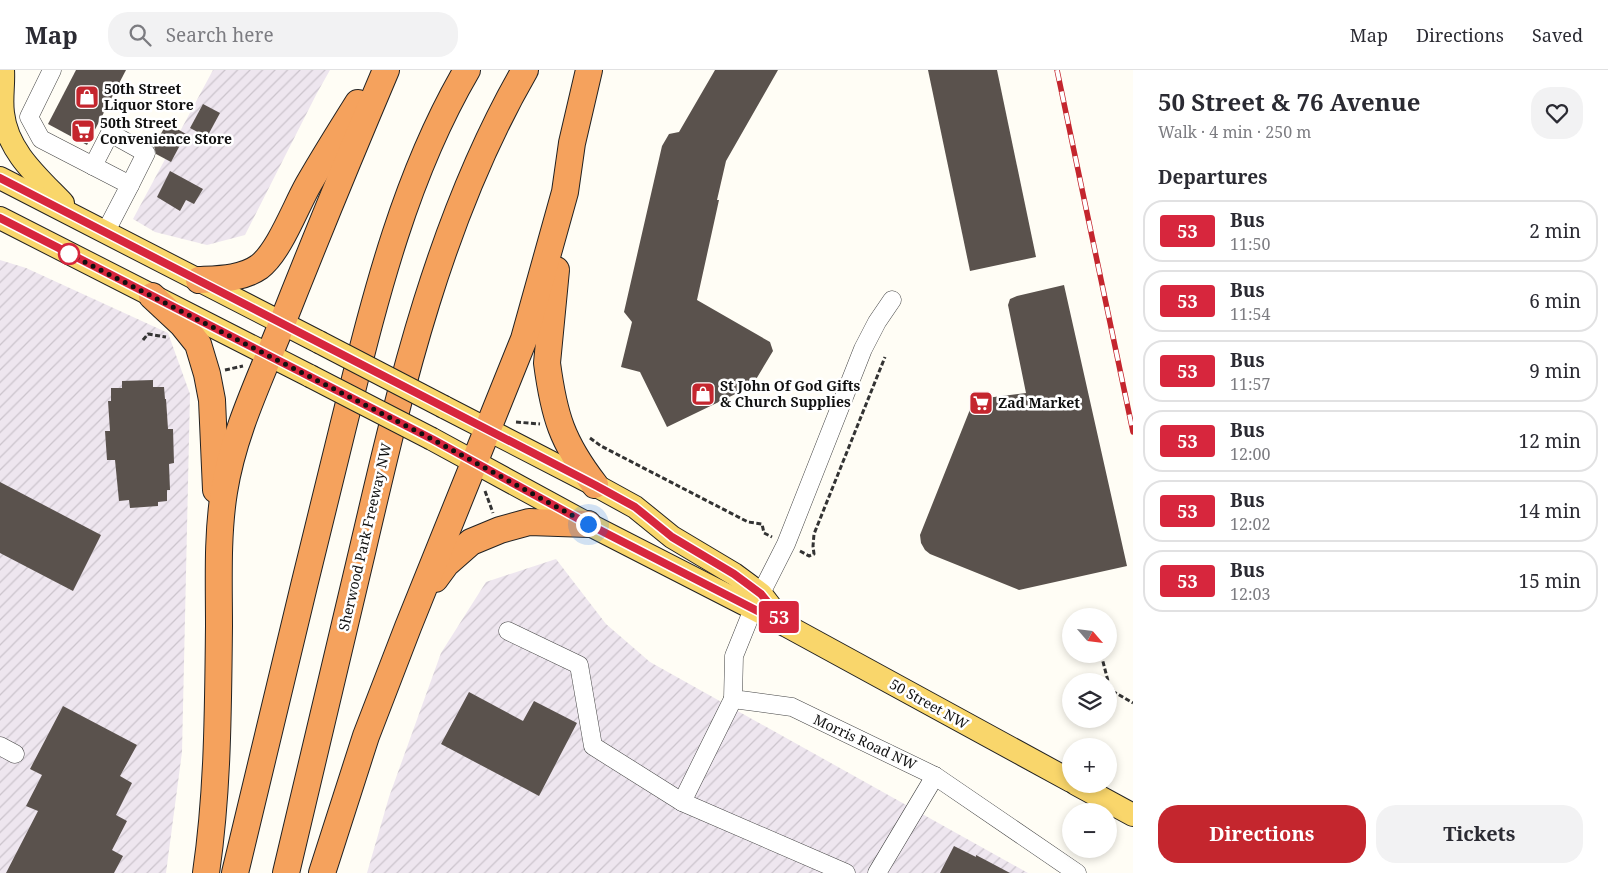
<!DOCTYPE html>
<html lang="en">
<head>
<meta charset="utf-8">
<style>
	:root { --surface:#fff; --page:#f2f2f3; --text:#2b2b33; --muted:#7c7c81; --line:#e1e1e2; --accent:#c4262e }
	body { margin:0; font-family:"Noto Serif",serif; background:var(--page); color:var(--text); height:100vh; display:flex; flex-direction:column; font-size:19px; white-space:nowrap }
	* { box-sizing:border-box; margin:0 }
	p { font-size:16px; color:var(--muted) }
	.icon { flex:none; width:28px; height:28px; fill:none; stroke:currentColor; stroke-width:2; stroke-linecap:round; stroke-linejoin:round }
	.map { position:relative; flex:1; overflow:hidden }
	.panel { display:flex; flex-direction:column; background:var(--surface); width:475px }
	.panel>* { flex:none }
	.badge { padding:0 10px; border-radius:4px; font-size:18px; line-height:32px }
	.needle { width:32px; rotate:118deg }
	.controls { position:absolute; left:1062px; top:538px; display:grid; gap:10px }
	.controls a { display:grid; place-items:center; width:55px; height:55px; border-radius:50%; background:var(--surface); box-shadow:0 2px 8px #0003; font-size:25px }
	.you { position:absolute; width:25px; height:25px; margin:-12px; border:4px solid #fff; border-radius:50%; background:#1a73e8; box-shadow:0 0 0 8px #1a73e833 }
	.map>.badge { position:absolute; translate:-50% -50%; box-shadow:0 0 0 2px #fff }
	h2 { padding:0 25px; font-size:19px; line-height:45px }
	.round { display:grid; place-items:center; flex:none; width:52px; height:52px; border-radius:20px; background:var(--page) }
	.headline { display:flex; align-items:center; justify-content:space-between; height:85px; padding:0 25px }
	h1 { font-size:24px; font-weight:700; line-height:38px }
	.button { display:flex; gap:10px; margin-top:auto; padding:10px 25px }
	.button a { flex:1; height:58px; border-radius:20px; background:var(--accent); color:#fff; font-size:20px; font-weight:700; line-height:58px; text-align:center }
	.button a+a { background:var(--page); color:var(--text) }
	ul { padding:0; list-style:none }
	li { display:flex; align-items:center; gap:15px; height:62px; margin:0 10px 8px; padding:0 15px; border:2px solid var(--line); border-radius:20px }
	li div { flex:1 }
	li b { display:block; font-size:19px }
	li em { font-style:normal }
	li .badge { min-width:55px; font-weight:700; text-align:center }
	header { display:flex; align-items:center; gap:30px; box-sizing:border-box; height:70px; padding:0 25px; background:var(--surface); border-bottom:1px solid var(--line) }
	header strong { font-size:24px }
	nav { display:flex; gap:28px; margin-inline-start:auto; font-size:18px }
	.search { width:350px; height:45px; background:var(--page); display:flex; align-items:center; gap:12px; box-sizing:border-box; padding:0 18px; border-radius:20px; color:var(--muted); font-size:19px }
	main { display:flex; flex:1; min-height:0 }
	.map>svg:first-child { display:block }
</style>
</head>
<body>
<header>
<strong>Map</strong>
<div class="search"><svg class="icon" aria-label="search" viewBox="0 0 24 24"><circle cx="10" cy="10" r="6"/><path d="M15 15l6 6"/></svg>Search here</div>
<nav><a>Map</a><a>Directions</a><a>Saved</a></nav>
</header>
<main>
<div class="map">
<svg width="1133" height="803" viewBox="0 0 1133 803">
	<defs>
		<pattern id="industrial-furrows" width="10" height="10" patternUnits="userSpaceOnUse" patternTransform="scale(1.25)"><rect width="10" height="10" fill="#eee6ef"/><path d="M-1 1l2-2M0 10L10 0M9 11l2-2" fill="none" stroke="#cbc4cc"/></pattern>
	</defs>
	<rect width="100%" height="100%" fill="#fffdf5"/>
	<g fill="url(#industrial-furrows)">
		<path d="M213 0H330L317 23 245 165 207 175 155 162 133 149Z"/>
		<path d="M0 190 26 198 168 263 190 324 182 682 166 803H0Z"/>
		<path d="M556 489 606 554 650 592 1028 803H367L389 727 441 583 486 512Z"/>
	</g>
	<g fill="#5a524d">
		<path d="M76 0H126L87 75 48 54Z"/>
		<path d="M715 0H778L726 91 717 130H719L697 230 770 272 773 281 752 316 667 357 640 302 621 297 632 252 624 242 662 76 669 64 679 62Z"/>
		<path d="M928 0H997L1036 187 970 201Z"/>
		<path d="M203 34 220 43 207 67 190 58Z"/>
		<path d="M167 53 186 64 171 92 156 84 154 76Z"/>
		<path d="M170 101 203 119 194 134 186 130 180 141 157 127Z"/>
		<path d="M1064 215 1127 496 1019 520 930 484 925 480 921 473 920 465 971 337 976 332 986 328 1026 323 1008 235 1010 229 1017 226Z"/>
		<path d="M153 310V317H164L165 329H166L168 359H173L174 393 169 394 170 420H167V431L158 432V436L130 438 129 430 119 431 115 390H107L105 361H110L108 331H111V318H122V311Z"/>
		<path d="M0 412 101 465 73 521 0 483Z"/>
		<path d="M469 622 523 651 534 631 577 653 539 726 441 674Z"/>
		<path d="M63 636 137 675 120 706 132 713 116 745 127 751 112 780 123 786 114 803H6L38 741 26 736 42 705 30 699Z"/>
		<path d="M954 776 976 787V785L1010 803H940Z"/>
	</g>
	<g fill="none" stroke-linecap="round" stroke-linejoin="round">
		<g stroke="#444" stroke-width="19">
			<g id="minor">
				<path d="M52 0 29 47 41 69 130 115 106 161"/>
				<path d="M93 96 110 63 146 83 130 115"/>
				<path d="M892 230 877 252 863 279 786 474 753 539 734 586 733 629 792 637 935 706 1077 803"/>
				<path d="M508 561 579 595 593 676 682 732 846 803"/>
				<path d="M0 676 15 684"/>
				<path d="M682 732 733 629"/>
				<path d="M877 803 935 706"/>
			</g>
		</g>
		<g stroke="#222" stroke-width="24">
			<g id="major">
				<path d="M3 0C4 14 1 29 3 43 7 81 38 107 63 133"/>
				<path d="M0 108 319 272"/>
				<path d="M0 148 310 306"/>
				<path d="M444 337 595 415 635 437 672 467 734 504 761 524 781 550"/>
				<path d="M432 369 588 454 787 556 1071 711"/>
				<path d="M1076 714 1133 745"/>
			</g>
		</g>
		<g stroke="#222" stroke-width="28">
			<g id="highway">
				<path d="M556 200 547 293C554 346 562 372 595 415"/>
				<path d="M199 210C219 209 242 209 259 197 279 182 295 138 308 115 324 87 341 60 358 33"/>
				<path d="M152 226 182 254 198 274 207 304 212 330 216 420"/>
				<path d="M435 509 446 494 471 472 500 460 529 452 588 454"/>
				<path d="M206 803C218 721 218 639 219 556 219 512 217 466 224 422 233 364 259 311 281 256 315 170 350 85 386 0"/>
				<path d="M235 803C271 656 305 508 342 361 373 237 402 111 467 0"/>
				<path d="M286 803C311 695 338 587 363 478 401 315 440 147 525 0"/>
				<path d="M322 803 366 666 408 557 524 269 565 122 572 73 589 0"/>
			</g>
		</g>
		<g stroke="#333" stroke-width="3" stroke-dasharray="5 2.5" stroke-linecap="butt">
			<path d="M143 270 148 264 166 267"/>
			<path d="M225 300 243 296"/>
			<path d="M516 352 540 354"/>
			<path d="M590 368 601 376 748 452 762 454 764 463 772 467"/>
			<path d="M485 421 493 443"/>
			<path d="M800 481 809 486 814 484 813 476 814 464 885 287"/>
			<path d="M1101 584 1108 611"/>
			<path d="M1109 614 1114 622 1133 633"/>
		</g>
		<use href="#minor" stroke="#fff" stroke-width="18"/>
		<use href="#major" stroke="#f9d66b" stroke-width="22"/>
		<use href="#highway" stroke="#f5a25d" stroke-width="26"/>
		<g stroke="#c4262e" stroke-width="5.5">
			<path id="rail" d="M1057 0 1133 362"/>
		</g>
		<use href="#rail" stroke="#fff" stroke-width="4" stroke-dasharray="11" stroke-linecap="butt"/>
		<g stroke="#222" stroke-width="24" stroke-linecap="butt">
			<g id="major-bridge">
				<path d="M319 272 444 337"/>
				<path d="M310 306 432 369"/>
			</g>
		</g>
		<use href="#major-bridge" stroke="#f9d66b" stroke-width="22"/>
	</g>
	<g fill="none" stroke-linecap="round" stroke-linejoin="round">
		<g stroke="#fff" stroke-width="11">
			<path id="line" d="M0 108 595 415 635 437 672 467 734 504 761 524 787 556 588 454 432 369 0 148"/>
		</g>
		<use href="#line" stroke="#d7263d" stroke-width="8"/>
		<path stroke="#111" stroke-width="5" stroke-dasharray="0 9" d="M69 184 432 369 588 454"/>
	</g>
	<defs>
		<g id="shop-square" transform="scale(1.25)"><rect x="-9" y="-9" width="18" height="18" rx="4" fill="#c4262e" stroke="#fff"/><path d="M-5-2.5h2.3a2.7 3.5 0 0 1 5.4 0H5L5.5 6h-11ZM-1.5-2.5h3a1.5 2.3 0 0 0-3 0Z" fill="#fff"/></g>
		<g id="supermarket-square" transform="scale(1.25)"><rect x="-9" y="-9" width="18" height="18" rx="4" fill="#c4262e" stroke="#fff"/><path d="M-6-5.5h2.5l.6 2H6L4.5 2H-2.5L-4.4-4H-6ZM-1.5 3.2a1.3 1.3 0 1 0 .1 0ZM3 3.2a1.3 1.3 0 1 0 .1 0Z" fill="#fff"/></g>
	</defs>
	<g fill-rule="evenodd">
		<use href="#shop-square" x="87" y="27"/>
		<use href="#supermarket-square" x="83" y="61"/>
		<use href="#shop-square" x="703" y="324"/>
		<use href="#supermarket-square" x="981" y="333"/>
	</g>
	<circle fill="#fff" stroke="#d7263d" stroke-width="2.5" cx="69" cy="184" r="10"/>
	<g text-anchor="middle" stroke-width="5" stroke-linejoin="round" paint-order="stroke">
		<g font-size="14" font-weight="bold" fill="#111" stroke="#fff" text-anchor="start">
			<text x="104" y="24">50th Street<tspan x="104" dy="16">Liquor Store</tspan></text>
			<text x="100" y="58">50th Street<tspan x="100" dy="16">Convenience Store</tspan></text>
			<text x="720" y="321">St John Of God Gifts<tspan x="720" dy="16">&amp; Church Supplies</tspan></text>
			<text x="998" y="338">Zad Market</text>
		</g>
		<g font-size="14" fill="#111" stroke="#fff">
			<text transform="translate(365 467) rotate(-77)" y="5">Sherwood Park Freeway NW</text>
			<text transform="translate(929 634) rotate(29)" y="5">50 Street NW</text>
			<text transform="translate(865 672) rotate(25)" y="5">Morris Road NW</text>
		</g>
	</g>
</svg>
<div class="controls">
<a><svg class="needle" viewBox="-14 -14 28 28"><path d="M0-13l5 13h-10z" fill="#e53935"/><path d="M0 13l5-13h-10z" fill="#7c7c81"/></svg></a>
<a><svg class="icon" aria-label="layers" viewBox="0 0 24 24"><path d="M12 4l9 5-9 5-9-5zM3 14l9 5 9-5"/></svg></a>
<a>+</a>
<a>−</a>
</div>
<div class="you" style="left:588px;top:454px"></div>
<b class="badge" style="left:779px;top:547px;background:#d7263d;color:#fff">53</b>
</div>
<section class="panel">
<div class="headline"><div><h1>50 Street &amp; 76 Avenue</h1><p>Walk · 4 min · 250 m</p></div><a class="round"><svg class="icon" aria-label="heart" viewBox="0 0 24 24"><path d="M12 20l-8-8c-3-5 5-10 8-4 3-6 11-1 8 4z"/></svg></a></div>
<h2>Departures</h2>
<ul>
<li><span class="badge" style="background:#d7263d;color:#fff">53</span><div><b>Bus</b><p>11:50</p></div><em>2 min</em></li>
<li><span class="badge" style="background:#d7263d;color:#fff">53</span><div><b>Bus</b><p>11:54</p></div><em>6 min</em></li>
<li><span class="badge" style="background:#d7263d;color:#fff">53</span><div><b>Bus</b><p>11:57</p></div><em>9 min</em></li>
<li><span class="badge" style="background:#d7263d;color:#fff">53</span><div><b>Bus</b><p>12:00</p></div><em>12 min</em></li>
<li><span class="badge" style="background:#d7263d;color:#fff">53</span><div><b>Bus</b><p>12:02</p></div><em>14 min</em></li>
<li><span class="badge" style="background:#d7263d;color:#fff">53</span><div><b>Bus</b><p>12:03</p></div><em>15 min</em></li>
</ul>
<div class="button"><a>Directions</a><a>Tickets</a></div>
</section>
</main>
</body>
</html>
